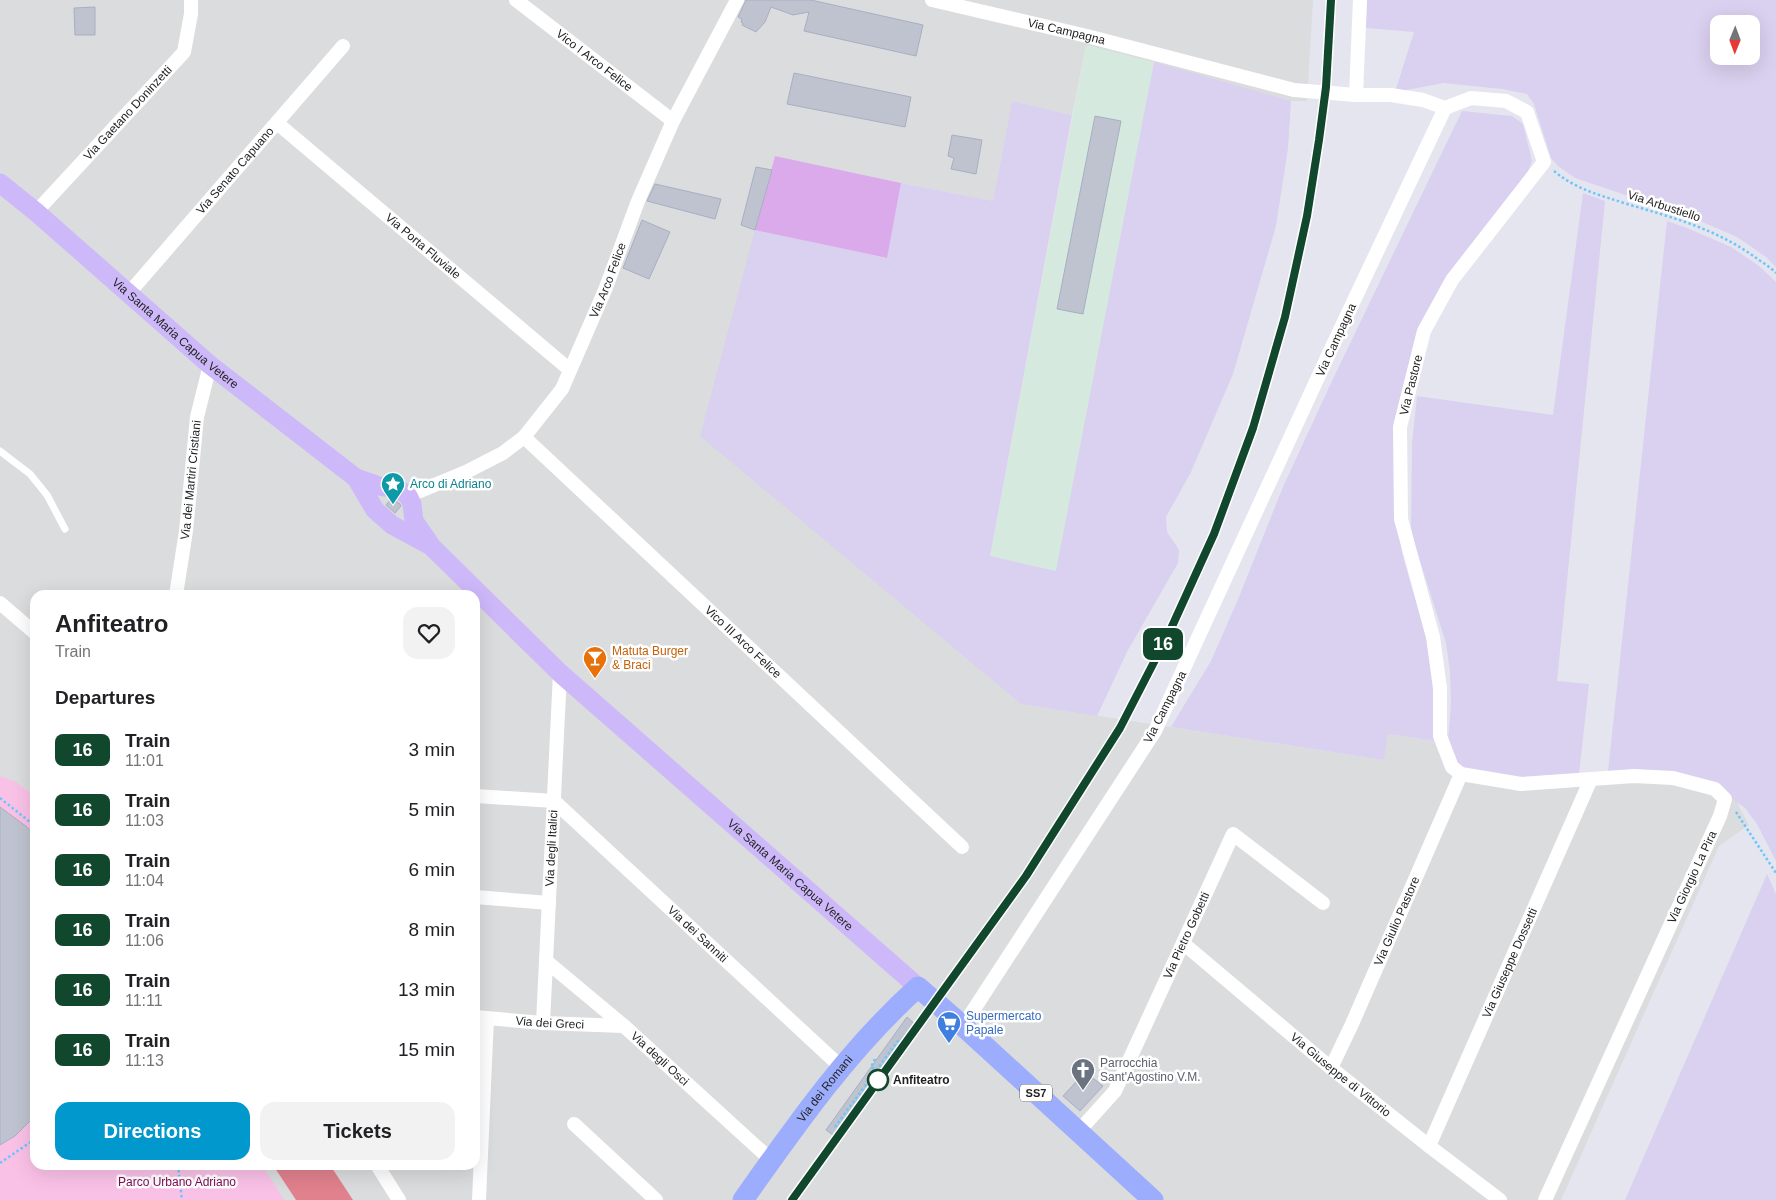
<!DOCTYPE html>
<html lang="en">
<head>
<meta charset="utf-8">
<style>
	:root { --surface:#fff; --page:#f2f2f2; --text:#202124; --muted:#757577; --accent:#0098cd }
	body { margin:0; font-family:Arial,sans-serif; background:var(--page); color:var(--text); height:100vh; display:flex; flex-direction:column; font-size:19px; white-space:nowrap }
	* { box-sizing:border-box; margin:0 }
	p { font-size:16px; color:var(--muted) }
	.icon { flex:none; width:28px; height:28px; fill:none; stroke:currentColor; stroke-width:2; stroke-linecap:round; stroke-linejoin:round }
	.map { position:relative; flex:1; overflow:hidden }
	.panel { position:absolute; left:30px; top:590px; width:450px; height:580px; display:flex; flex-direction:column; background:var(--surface); border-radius:15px; box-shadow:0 5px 20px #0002 }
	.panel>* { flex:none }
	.badge { padding:0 10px; border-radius:8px; font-size:18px; line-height:32px }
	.needle { width:32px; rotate:181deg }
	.buttons { position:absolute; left:1710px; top:15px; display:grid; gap:10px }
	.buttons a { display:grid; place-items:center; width:50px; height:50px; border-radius:10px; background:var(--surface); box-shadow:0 5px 20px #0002; font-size:25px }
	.map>.badge { position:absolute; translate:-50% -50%; box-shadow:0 0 0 2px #fff }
	h2 { padding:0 25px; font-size:19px; line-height:45px }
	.round { display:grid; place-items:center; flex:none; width:52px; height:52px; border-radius:15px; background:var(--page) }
	.summary { display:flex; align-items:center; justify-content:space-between; height:85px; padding:0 25px }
	h1 { font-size:24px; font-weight:700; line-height:38px }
	.primary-button { display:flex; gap:10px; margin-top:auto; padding:10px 25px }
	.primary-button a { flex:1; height:58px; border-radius:15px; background:var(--accent); color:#fff; font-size:20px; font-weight:700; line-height:58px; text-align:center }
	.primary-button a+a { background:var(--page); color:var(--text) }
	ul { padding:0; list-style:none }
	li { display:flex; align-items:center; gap:15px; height:60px; padding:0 25px }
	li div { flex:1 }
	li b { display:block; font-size:19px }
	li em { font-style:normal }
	li .badge { min-width:55px; font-weight:700; text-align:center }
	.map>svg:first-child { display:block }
</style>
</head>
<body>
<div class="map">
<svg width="1776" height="1200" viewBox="0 0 1776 1200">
	<rect width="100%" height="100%" fill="#e5e5f0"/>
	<path fill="#dbdcdd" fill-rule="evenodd" d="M0 0H1313L1307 101H1291L1086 45 1072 115 1012 101 993 201 901 183 775 156 772 170 1021 704 1384 760 1388 734 1448 743 1520 777 1604 772 1712 784 1736 801 1749 825 1719 846 1561 1200H0ZM35 595H475V1165H35Z"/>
	<path fill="#d6e9df" d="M1086 45 1154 62 1057 571 990 556Z"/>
	<g fill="#dad0ef" fill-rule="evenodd">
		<path d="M1367 0H1776V267L1766 257 1737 237 1691 217 1575 178 1558 166 1551 158 1534 104 1527 94 1502 89 1444 83 1395 92 1414 32 1366 28ZM1719 24H1751V56H1719Z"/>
		<path d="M1154 62 1291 101 1288 148 1276 226 1233 374 1191 472 1166 517 1167 532 1179 550 1178 563 1128 650 1097 716 1021 704 700 436 755 230 886 258 901 183 993 201 1012 101 1072 115 990 556 1056 571Z"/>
		<path d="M1462 111 1512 116 1523 124 1532 161 1524 181 1464 256 1411 365 1396 515 1402 553 1431 654 1436 741 1388 734 1384 760 1171 727 1211 661 1239 597 1283 487 1332 381Z"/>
		<path d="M1583 193 1605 201 1557 681 1589 684 1579 774 1520 777 1463 768 1455 762 1448 743 1451 703 1450 671 1446 643 1414 542 1411 527 1412 444 1417 396 1553 415Z"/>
		<path d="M1667 221 1687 228 1731 247 1759 266 1776 282V861L1757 824 1745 808 1712 784 1608 772Z"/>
		<path d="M1767 874 1776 894V1200H1625Z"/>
	</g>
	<path fill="#dbaaea" d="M775 156 901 183 887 258 755 230Z"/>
	<path fill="#fac1e7" d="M0 776 16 782 35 797V1165H262L284 1200H0Z"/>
	<path fill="#e0818d" d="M273 1165H330L353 1200H296Z"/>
	<g fill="#bec3cf" stroke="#a7afc1">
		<path d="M746 0H811L923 25 916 56 804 31 809 12 793 15 771 7 765 22 756 32 742 25 743 23 741 22 742 19 738 17Z"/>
		<path d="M95 7V35H75L74 8Z"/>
		<path d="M794 73 911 97 905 127 787 104Z"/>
		<path d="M1095 116 1121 121 1083 314 1057 309Z"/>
		<path d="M952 135 982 140 976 174 951 169 954 158 948 156Z"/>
		<path d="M756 167 772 170 755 230 741 225Z"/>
		<path d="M655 184 721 199 715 219 647 201Z"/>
		<path d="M642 220 670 232 649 279 623 268Z"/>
		<path d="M391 499 399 503 401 506 395 513 386 505Z"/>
		<path d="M0 807 27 827 35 836V1116L15 1136 0 1145Z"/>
		<path d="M907 1017 917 1026 836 1137 826 1130Z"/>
		<path d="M1085 1072 1103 1086 1080 1111 1063 1096Z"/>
	</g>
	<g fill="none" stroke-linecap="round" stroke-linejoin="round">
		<g stroke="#6ac6fb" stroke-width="2.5" stroke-dasharray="2.5 2.5" stroke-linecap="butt">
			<path d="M1554 171C1577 190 1600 195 1627 204 1671 217 1713 228 1752 255 1760 261 1769 266 1776 273"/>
			<path d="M0 798 35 826"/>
			<path d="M1736 812 1776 873"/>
			<path d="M875 1059 871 1067 876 1070"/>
			<path d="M835 1127 900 1038"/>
			<path d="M0 1163 35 1139"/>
			<path d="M178 1165 182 1200"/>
		</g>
		<path stroke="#fff" stroke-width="7" d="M0 451 30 474 47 495 65 529"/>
		<g stroke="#fff" stroke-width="14">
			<path id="s1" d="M516 0 673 121"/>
			<path id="s2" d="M932 0 1087 36 1294 90 1356 95H1391L1423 100 1445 108 1331 349 1155 731 963 1026"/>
			<path d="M1356 95 1360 0"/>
			<path d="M1445 108 1471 98 1506 101 1527 112 1544 162 1452 280 1424 331 1400 427 1401 519 1433 637 1440 688V736L1452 767 1461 774 1521 784 1634 776 1673 778 1715 789 1725 799 1720 816 1545 1200"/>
			<path id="s3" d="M277 123 570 370"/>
			<path id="s4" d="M36 212 184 52 191 14V0"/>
			<path id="s5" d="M129 293 343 46"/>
			<path id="s6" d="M524 437 962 847"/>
			<path id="s7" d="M408 496 466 472 503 453 524 437 562 389 605 290 638 201 673 121 737 0"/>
			<path id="s8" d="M176 595 186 531 197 417 210 365"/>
			<path d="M0 603 35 633"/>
			<path id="s9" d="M475 796 554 801 841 1067"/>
			<path d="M475 897 549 903"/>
			<path id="s10" d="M1184 944 1331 1068 1429 1146 1500 1200"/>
			<path id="s11" d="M546 961 624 1026 771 1160"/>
			<path id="s12" d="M475 1017 543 1023 624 1026"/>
			<path id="s13" d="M543 1023 560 673"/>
			<path id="s14" d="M1331 1068 1352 1024 1461 774"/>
			<path d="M574 1124 656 1200"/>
			<path id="s15" d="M1079 1131 1115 1091 1233 834 1323 903"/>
			<path id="s16" d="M1429 1146 1591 779"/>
			<path d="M377 1165 399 1200"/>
			<path d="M479 1200 487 1018"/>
		</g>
		<g stroke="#cdb8fa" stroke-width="19">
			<path id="s17" d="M0 183 36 212 210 365 356 478 379 486 399 489 408 496 412 504 414 521 432 547 560 673 918 987"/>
			<path d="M356 478 375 510 392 525 429 545"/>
		</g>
		<path stroke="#9cadfd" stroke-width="21" id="s18" d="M743 1200C796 1125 849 1049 918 987L963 1026 1153 1200"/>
		<g stroke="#6d6d6d" stroke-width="5.5">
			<path id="rail" d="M792 1200 1026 876 1120 728 1169 633 1214 534 1253 428 1285 317 1307 216 1319 140 1326 87 1331 0"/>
		</g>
		<use href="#rail" stroke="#fff" stroke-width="4" stroke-dasharray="11" stroke-linecap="butt"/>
	</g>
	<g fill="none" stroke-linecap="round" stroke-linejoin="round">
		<g stroke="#fff" stroke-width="11">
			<path id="line" d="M792 1200 1026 876 1120 728 1169 633 1214 534 1253 428 1285 317 1307 216 1319 140 1326 87 1331 0"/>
		</g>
		<use href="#line" stroke="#11472c" stroke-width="8"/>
	</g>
	<defs>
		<g id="sight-pin" transform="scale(1.25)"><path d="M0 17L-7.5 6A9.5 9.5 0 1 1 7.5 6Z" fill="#0f9aa8" stroke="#fff"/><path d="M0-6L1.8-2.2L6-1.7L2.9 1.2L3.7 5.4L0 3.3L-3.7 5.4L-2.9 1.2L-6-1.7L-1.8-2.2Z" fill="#fff"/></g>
		<g id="bar-pin" transform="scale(1.25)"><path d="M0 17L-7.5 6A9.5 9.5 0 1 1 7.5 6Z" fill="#e8710a" stroke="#fff"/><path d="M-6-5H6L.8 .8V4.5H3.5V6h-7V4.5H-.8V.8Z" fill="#fff"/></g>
		<g id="supermarket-pin" transform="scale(1.25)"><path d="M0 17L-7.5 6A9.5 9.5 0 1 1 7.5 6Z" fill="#3f7fe0" stroke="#fff"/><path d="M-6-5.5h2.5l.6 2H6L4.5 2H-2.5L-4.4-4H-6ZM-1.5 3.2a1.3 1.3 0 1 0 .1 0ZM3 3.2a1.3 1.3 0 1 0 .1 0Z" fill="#fff"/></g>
		<g id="church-pin" transform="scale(1.25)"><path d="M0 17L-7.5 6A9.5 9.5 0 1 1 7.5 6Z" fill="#6b7280" stroke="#fff"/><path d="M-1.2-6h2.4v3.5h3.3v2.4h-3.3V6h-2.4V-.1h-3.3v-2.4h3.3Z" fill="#fff"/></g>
	</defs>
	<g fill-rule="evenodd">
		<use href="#sight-pin" x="393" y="484"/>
		<use href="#bar-pin" x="595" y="658"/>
		<use href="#supermarket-pin" x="949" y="1023"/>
		<use href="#church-pin" x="1083" y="1070"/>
	</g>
	<circle fill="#fff" stroke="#11472c" stroke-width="2.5" cx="878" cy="1080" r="10"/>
	<g text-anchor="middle" stroke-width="5" stroke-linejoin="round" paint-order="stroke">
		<rect fill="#fff" stroke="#626262" stroke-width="1" x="1020" y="1084.5" width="32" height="17" rx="4"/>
		<g font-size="11" font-weight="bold" fill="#1f1f1f">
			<text x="1036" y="1097">SS7</text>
		</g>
		<g font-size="12" fill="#1f1f1f" stroke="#fff">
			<text dy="4" stroke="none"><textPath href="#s2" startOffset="138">Via Campagna</textPath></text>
			<text dy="4" stroke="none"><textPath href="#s1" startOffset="99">Vico I Arco Felice</textPath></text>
			<text dy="4" stroke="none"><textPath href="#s4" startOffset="135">Via Gaetano Doninzetti</textPath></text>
			<text dy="4" stroke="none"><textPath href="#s5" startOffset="162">Via Senato Capuano</textPath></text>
			<text transform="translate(1664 206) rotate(18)" y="4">Via Arbustiello</text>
			<text dy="4" stroke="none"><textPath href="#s3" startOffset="191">Via Porta Fluviale</textPath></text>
			<text dy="4" stroke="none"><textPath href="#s7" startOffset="310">Via Arco Felice</textPath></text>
			<text dy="4" stroke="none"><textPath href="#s17" startOffset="231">Via Santa Maria Capua Vetere</textPath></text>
			<text transform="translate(1336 340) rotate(-65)" y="4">Via Campagna</text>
			<text transform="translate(1411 385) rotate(-76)" y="4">Via Pastore</text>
			<text dy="4" stroke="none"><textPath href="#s8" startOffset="116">Via dei Martiri Cristiani</textPath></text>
			<text dy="4" stroke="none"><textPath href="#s6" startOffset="300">Vico III Arco Felice</textPath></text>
			<text transform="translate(1165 707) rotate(-63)" y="4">Via Campagna</text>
			<text dy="4" stroke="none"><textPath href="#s13" startOffset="175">Via degli Italici</textPath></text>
			<text dy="4" stroke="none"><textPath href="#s17" startOffset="1062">Via Santa Maria Capua Vetere</textPath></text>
			<text transform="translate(1692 877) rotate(-65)" y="4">Via Giorgio La Pira</text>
			<text dy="4" stroke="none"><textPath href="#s14" startOffset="161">Via Giulio Pastore</textPath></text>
			<text dy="4" stroke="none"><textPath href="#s9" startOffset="275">Via dei Sanniti</textPath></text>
			<text dy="4" stroke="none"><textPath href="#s15" startOffset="225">Via Pietro Gobetti</textPath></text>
			<text dy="4" stroke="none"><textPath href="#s16" startOffset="200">Via Giuseppe Dossetti</textPath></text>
			<text dy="4" stroke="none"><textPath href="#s12" startOffset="75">Via dei Greci</textPath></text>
			<text dy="4" stroke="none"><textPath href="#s11" startOffset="150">Via degli Osci</textPath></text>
			<text dy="4" stroke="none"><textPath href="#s10" startOffset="204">Via Giuseppe di Vittorio</textPath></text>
			<text dy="4" stroke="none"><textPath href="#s18" startOffset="138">Via dei Romani</textPath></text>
		</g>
		<g font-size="12" fill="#0d838f" stroke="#fff" text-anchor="start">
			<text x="410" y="488">Arco di Adriano</text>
		</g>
		<g font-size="12" fill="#c56008" stroke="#fff" text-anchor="start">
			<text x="612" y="655">Matuta Burger<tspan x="612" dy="14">&amp; Braci</tspan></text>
		</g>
		<g font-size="12" fill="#366cbe" stroke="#fff" text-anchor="start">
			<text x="966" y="1020">Supermercato<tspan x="966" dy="14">Papale</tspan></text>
		</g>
		<g font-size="12" fill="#5b616d" stroke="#fff" text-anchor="start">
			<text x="1100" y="1067">Parrocchia<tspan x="1100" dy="14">Sant'Agostino V.M.</tspan></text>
		</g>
		<g font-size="12" font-weight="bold" fill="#1f1f1f" stroke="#fff" text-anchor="start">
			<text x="893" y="1084">Anfiteatro</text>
		</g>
		<g font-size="12" fill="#7f0a57" stroke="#fff">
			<text x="177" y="1186">Parco Urbano Adriano</text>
		</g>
	</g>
</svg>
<div class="buttons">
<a><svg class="needle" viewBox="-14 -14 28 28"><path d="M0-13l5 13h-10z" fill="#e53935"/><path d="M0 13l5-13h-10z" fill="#757577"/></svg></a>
</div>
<b class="badge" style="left:1163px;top:644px;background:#11472c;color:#fff">16</b>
<section class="panel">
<div class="summary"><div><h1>Anfiteatro</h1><p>Train</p></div><a class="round"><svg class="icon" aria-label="heart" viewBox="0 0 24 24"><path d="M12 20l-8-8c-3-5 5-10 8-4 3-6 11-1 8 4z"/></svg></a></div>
<h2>Departures</h2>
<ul>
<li><span class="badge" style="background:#11472c;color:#fff">16</span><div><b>Train</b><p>11:01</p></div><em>3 min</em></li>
<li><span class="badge" style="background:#11472c;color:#fff">16</span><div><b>Train</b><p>11:03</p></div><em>5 min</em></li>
<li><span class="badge" style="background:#11472c;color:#fff">16</span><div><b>Train</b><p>11:04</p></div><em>6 min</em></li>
<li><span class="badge" style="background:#11472c;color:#fff">16</span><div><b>Train</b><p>11:06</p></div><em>8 min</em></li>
<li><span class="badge" style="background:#11472c;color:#fff">16</span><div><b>Train</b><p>11:11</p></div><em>13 min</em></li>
<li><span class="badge" style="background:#11472c;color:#fff">16</span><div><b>Train</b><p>11:13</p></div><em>15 min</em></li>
</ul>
<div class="primary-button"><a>Directions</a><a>Tickets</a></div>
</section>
</div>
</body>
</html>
